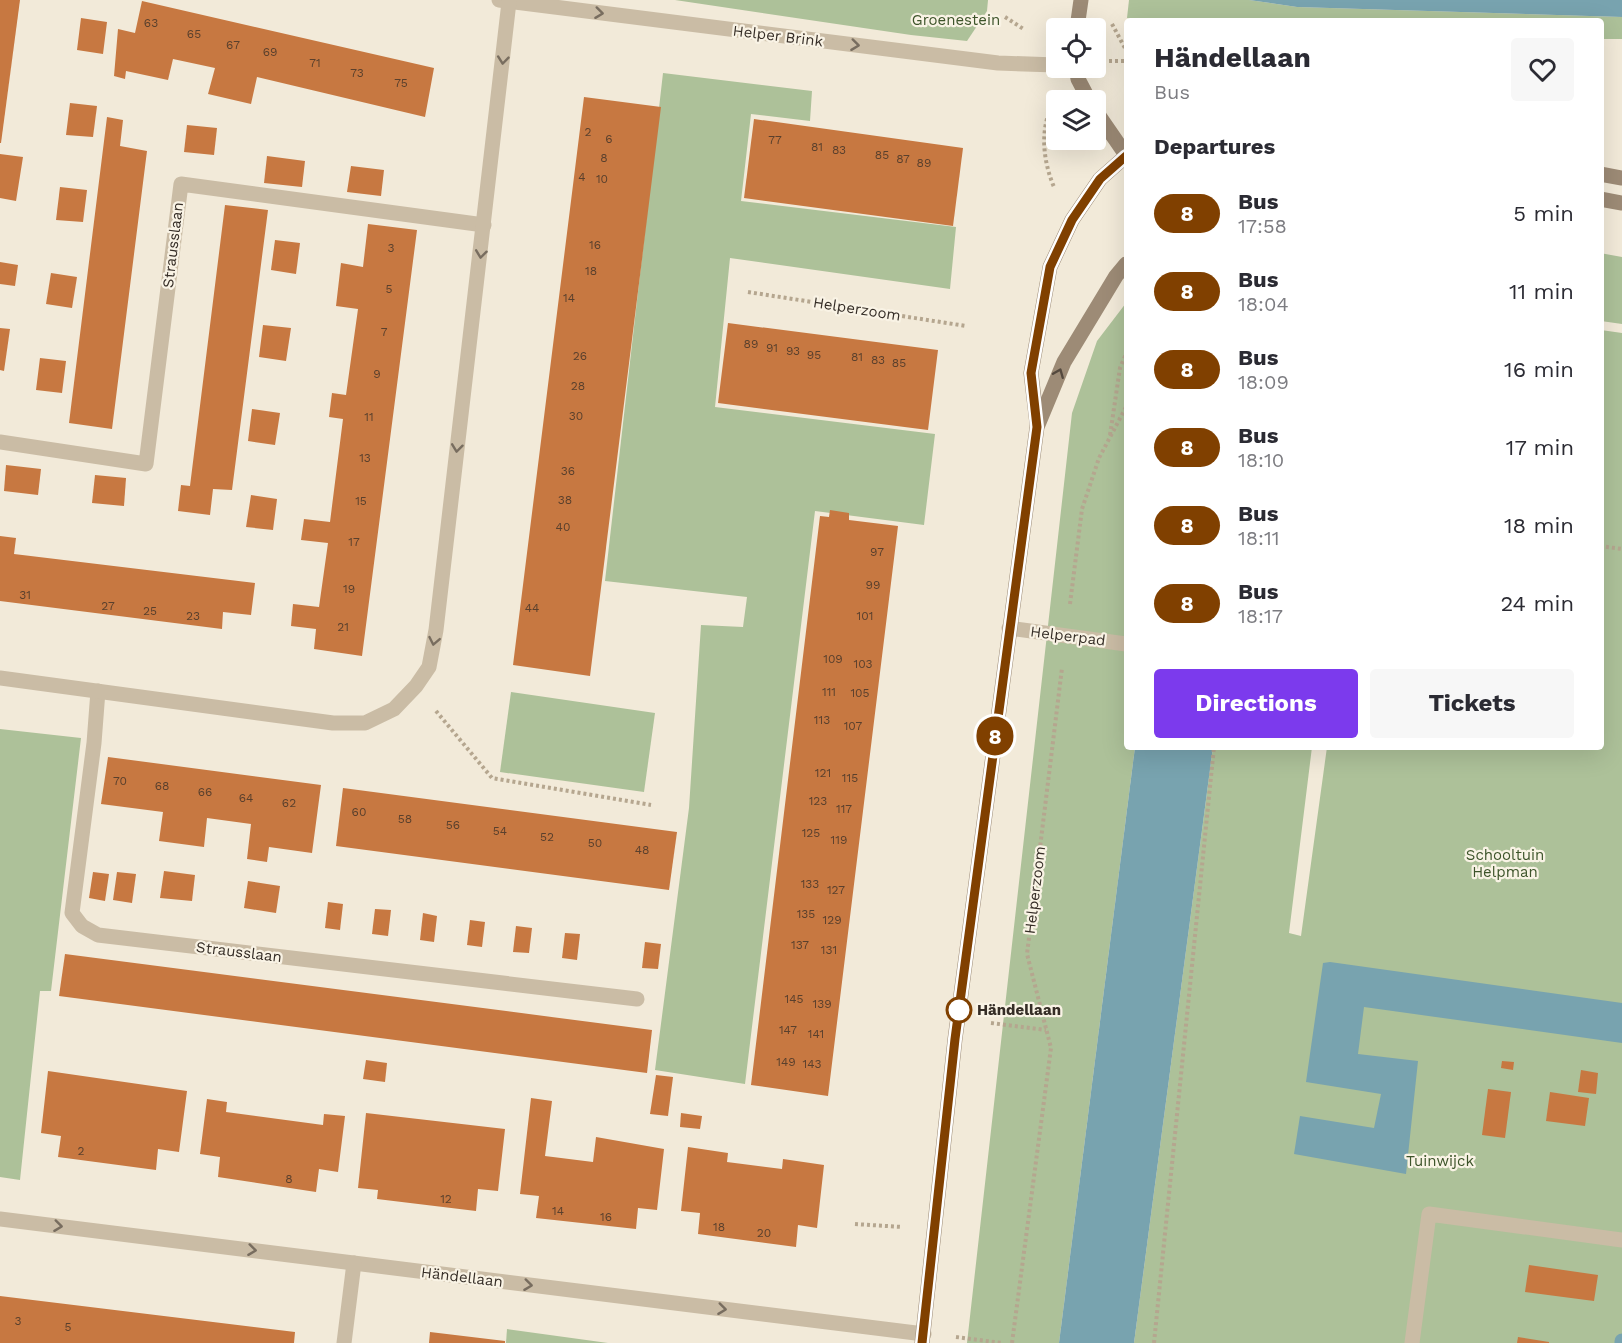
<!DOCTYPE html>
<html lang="en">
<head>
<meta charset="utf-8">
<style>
	:root { --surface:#fff; --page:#f7f7f7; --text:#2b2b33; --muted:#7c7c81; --accent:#7c3aed }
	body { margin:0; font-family:"Work Sans",sans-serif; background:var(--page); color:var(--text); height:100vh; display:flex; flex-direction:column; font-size:22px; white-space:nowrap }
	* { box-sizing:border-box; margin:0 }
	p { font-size:20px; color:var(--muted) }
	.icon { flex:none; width:33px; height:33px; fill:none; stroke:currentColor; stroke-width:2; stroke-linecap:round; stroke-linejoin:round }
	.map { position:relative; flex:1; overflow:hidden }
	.panel { position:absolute; left:1124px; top:18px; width:480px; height:732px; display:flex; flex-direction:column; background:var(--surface); border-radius:6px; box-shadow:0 6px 24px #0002 }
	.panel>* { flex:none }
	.badge { padding:0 12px; border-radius:20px; font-size:21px; line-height:39px }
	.controls { position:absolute; left:1046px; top:18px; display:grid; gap:12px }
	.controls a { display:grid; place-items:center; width:60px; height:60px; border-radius:6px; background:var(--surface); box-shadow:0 6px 24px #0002; font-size:30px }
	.map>.badge { position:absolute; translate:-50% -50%; box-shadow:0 0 0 3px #fff }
	h2 { padding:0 30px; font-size:22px; line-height:54px }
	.round { display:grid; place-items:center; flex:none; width:63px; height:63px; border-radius:6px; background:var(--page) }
	.overview { display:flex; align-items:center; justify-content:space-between; height:102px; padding:0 30px }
	h1 { font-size:28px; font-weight:700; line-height:45px }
	.primary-button { display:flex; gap:12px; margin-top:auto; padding:12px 30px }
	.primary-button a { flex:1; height:69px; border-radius:6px; background:var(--accent); color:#fff; font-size:24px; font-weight:700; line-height:69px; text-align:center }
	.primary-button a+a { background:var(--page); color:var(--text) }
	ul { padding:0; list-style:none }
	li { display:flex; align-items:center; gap:18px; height:78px; padding:0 30px }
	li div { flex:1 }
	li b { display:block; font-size:22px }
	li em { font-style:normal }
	li .badge { min-width:66px; font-weight:700; text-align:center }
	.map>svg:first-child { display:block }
</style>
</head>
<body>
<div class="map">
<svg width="1622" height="1343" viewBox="0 0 1622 1343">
	<rect width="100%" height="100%" fill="#f2ead9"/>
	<g fill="#adc199">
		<path d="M675 0H988L987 11 967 41 911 35Z"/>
		<path d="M1129 0H1249L1297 7 1622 17V39H1601L1600 21H1246L1227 18V21H1142L1127 18Z"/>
		<path d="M663 73 812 91 810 121 751 114 741 201 956 227 950 289 730 258 715 407 935 434 924 525 815 511 745 1084 655 1070 689 808 701 625 743 627 747 597 605 581Z"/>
		<path d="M1600 253 1622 257V324L1601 321Z"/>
		<path d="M1126 303V747H1135L1059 1343H967L1072 413 1097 341Z"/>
		<path d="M1601 330 1622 333V1343H1134L1213 747H1312L1289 933 1301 936 1327 747H1600Z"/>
		<path d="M511 692 655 713 644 792 500 772Z"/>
		<path d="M0 729 81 738 51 991H40L20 1180 0 1177Z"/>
		<path d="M507 1329 608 1343H506Z"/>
	</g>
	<g fill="#78a3af">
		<path d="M1249 0H1622V17L1297 7Z"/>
		<path d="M1135 747H1213L1134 1343H1059Z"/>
		<path d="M1330 962 1622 1003V1043L1364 1007 1358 1054 1418 1061 1406 1174 1294 1154 1300 1116 1374 1128 1381 1094 1306 1082 1323 963Z"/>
	</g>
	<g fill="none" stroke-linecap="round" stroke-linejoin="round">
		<path stroke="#78a3af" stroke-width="15" d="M1622 1343V1341"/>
	</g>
	<g fill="#c77841">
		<path d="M0 0H20L1 143H0Z"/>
		<path d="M142 1 434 68 425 117 257 77 251 104 208 94 215 68 173 59 168 80 126 71 125 79 114 76 118 29 135 33Z"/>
		<path d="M81 18 107 22 103 54 77 50Z"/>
		<path d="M584 97 661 107 590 676 513 665Z"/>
		<path d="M70 103 97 106 93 137 66 135Z"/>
		<path d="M107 117 123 120 120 146 147 151 112 429 69 423Z"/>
		<path d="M754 119 963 148 953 226 744 198Z"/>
		<path d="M187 125 217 128 214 155 184 152Z"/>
		<path d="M0 154 23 157 16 201 0 198Z"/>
		<path d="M267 156 305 161 302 187 264 183Z"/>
		<path d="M351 166 384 170 381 196 347 192Z"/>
		<path d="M60 187 87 190 83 222 56 220Z"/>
		<path d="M225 205 268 210 232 490 213 489 210 515 178 511 181 485 190 486Z"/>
		<path d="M368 224 417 230 362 656 314 649 316 629 291 626 293 604 319 607 328 543 301 540 304 519 330 522 343 419 329 417 332 393 346 395 358 309 336 306 341 263 363 267Z"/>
		<path d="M275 240 300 243 296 274 271 270Z"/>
		<path d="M0 262 18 265 15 286 0 284Z"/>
		<path d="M51 273 77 277 72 308 46 304Z"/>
		<path d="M728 323 938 350 928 430 718 403Z"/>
		<path d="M263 325 291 328 286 361 259 357Z"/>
		<path d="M0 328 10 329 4 371 0 370Z"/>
		<path d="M40 358 66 361 62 393 36 390Z"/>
		<path d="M252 409 280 413 275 445 248 441Z"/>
		<path d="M6 465 41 469 38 495 4 491Z"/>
		<path d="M95 475 126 478 124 506 92 503Z"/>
		<path d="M251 495 277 499 273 530 246 527Z"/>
		<path d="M830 510 849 513V520L898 526 828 1096 751 1085 820 516 829 517Z"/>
		<path d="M0 536 16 538 14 554 255 583 251 615 223 612 222 629 0 601Z"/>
		<path d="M108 757 321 785 312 853 269 847 267 862 247 859 251 824 207 818 204 847 159 841 163 812 101 804Z"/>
		<path d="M343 788 677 832 669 890 336 846Z"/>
		<path d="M164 871 195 875 192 901 160 898Z"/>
		<path d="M93 872 109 874 105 901 89 898Z"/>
		<path d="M117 872 136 874 132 903 113 900Z"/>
		<path d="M248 881 280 886 276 913 244 908Z"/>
		<path d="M328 902 343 904 340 930 325 928Z"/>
		<path d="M375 909 391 910 388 936 372 934Z"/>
		<path d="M423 913 437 916 434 942 420 940Z"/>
		<path d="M470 920 485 922 482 947 467 945Z"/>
		<path d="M516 926 532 928 529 953 513 952Z"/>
		<path d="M565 933 580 934 577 960 562 958Z"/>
		<path d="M645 942 661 944 658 969 642 968Z"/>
		<path d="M65 954 652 1030 647 1073 59 996Z"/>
		<path d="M366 1060 387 1063 385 1082 363 1079Z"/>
		<path d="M1502 1061 1514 1062 1513 1070 1501 1068Z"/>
		<path d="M1581 1070 1598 1073 1596 1094 1578 1092Z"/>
		<path d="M48 1071 187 1091 179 1152 158 1149 156 1170 58 1157 61 1136 41 1133Z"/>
		<path d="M656 1075 673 1077 668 1116 650 1114Z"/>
		<path d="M1488 1089 1511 1092 1505 1138 1482 1135Z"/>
		<path d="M1550 1092 1589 1098 1585 1126 1546 1121Z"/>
		<path d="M531 1098 552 1101 545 1156 593 1162 596 1137 664 1149 657 1210 638 1208 636 1229 536 1218 539 1196 520 1194Z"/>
		<path d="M207 1099 227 1102 226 1112 323 1125 324 1114 345 1116 338 1172 319 1169 316 1192 218 1177 220 1157 200 1154Z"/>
		<path d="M366 1113 505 1129 498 1191 478 1189 476 1211 377 1199 378 1190 358 1188Z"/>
		<path d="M681 1113 702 1116 700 1129 680 1127Z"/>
		<path d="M688 1147 728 1153 727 1162 782 1169 783 1159 824 1165 817 1228 798 1225 796 1247 698 1234 700 1213 681 1211Z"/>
		<path d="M1529 1265 1598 1275 1594 1301 1525 1292Z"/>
		<path d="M0 1296 295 1332 294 1343H0Z"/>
		<path d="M430 1332 505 1341V1343H429Z"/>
		<path d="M1518 1337 1549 1342V1343H1517Z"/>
	</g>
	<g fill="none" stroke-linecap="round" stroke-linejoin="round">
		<g stroke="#b5a68f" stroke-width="4" stroke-dasharray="3 3" stroke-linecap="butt">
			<path d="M1005 17 1025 30"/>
			<path d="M1112 24 1126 50"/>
			<path d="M1109 61H1126"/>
			<path d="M1054 102C1039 128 1043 161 1054 187"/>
			<path d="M748 292 966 326"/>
			<path d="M1110 435 1120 368 1126 354"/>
			<path d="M1600 546 1622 549"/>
			<path d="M1070 604 1082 509 1099 458 1126 407"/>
			<path d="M436 711 492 778 651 805"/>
			<path d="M991 1023 1046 1030"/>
			<path d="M855 1224 902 1227"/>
			<path d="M956 1337 1002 1343"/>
			<path d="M1012 1343 1051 1048 1027 954 1062 668"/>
			<path d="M1154 1343 1214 747"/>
		</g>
		<g stroke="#cabca5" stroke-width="15">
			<path d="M0 442 146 464 181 184 484 225"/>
			<path d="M1009 628 1126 644"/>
			<path d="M98 691 94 743 72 913 82 926 98 935 637 999"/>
			<path d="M1412 1343 1429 1214 1622 1240"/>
		</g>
		<g stroke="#cabca5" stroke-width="15">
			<path d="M499 0 998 63 1056 65"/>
			<path d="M0 678 333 723H365L394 709 416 686 429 667 436 630 509 2"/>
			<path d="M0 1219 924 1334"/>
			<path d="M344 1343 354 1263"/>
		</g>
		<g stroke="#9d8b76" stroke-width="15">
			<path d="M1077 28 1081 0"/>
			<path d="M1076 68 1078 79 1089 100"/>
			<path d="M1095 110 1126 155"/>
			<path d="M1600 174 1622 178"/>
			<path d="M1600 199 1622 203"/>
			<path d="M1037 424 1031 373 1050 267 1072 220 1100 179 1126 156"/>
			<path d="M922 1343 955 1039 1037 427 1064 362 1116 276 1126 264"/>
		</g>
	</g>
	<defs><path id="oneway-chevron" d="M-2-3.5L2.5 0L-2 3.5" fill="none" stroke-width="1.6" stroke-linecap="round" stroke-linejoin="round" transform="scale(1.5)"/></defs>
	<g stroke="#786d5f">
		<use href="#oneway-chevron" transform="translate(599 13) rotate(7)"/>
		<use href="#oneway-chevron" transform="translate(855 45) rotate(7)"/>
		<use href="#oneway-chevron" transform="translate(503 60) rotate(96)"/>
		<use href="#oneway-chevron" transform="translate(481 254) rotate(97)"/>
		<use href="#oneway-chevron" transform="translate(457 448) rotate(97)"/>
		<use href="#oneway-chevron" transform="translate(434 641) rotate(101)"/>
		<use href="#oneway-chevron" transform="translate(58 1226) rotate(7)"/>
		<use href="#oneway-chevron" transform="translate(252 1250) rotate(7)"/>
		<use href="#oneway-chevron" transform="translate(528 1285) rotate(7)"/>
		<use href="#oneway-chevron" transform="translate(722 1309) rotate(7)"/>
	</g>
	<use stroke="#54493e" href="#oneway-chevron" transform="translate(1059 373) rotate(-68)"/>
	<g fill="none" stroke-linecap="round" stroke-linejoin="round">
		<g stroke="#fff" stroke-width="14">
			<path id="line" d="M922 1343 955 1039 1037 427 1031 373 1050 267 1072 220 1100 179 1126 156"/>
		</g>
		<use href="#line" stroke="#804000" stroke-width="9"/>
	</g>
	<circle fill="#fff" stroke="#804000" stroke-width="3" cx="959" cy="1010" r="12"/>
	<g text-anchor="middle" stroke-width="4.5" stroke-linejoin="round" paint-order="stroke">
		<g font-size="12" fill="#5a402d">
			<text x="151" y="27">63</text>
			<text x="194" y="38">65</text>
			<text x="233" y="49">67</text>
			<text x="270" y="56">69</text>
			<text x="315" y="67">71</text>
			<text x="357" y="77">73</text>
			<text x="401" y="87">75</text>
			<text x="588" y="136">2</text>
			<text x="609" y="143">6</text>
			<text x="775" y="144">77</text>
			<text x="817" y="151">81</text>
			<text x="839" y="154">83</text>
			<text x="882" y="159">85</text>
			<text x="604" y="162">8</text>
			<text x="903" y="163">87</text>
			<text x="924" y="167">89</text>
			<text x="582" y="181">4</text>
			<text x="602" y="183">10</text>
			<text x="595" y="249">16</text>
			<text x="391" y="252">3</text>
			<text x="591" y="275">18</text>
			<text x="389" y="293">5</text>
			<text x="569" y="302">14</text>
			<text x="384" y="336">7</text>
			<text x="751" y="348">89</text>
			<text x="772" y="352">91</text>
			<text x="793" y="355">93</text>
			<text x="814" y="359">95</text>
			<text x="580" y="360">26</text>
			<text x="857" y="361">81</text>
			<text x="878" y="364">83</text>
			<text x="899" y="367">85</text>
			<text x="377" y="378">9</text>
			<text x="578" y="390">28</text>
			<text x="576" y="420">30</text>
			<text x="369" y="421">11</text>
			<text x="365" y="462">13</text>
			<text x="568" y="475">36</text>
			<text x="565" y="504">38</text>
			<text x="361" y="505">15</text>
			<text x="563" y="531">40</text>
			<text x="354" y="546">17</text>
			<text x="877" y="556">97</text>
			<text x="873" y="589">99</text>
			<text x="349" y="593">19</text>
			<text x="25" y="599">31</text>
			<text x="108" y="610">27</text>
			<text x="532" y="612">44</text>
			<text x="150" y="615">25</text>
			<text x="193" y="620">23</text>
			<text x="865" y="620">101</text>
			<text x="343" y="631">21</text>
			<text x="833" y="663">109</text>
			<text x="863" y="668">103</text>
			<text x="829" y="696">111</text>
			<text x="860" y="697">105</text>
			<text x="822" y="724">113</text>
			<text x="853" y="730">107</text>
			<text x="823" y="777">121</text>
			<text x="850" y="782">115</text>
			<text x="120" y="785">70</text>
			<text x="162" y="790">68</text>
			<text x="205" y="796">66</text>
			<text x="246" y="802">64</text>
			<text x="818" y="805">123</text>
			<text x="289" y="807">62</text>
			<text x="844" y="813">117</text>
			<text x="359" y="816">60</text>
			<text x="405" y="823">58</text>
			<text x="453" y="829">56</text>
			<text x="500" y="835">54</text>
			<text x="811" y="837">125</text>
			<text x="547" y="841">52</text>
			<text x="839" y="844">119</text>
			<text x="595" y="847">50</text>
			<text x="642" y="854">48</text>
			<text x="810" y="888">133</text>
			<text x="836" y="894">127</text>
			<text x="806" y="918">135</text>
			<text x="832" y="924">129</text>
			<text x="800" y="949">137</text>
			<text x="829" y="954">131</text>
			<text x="794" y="1003">145</text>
			<text x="822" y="1008">139</text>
			<text x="788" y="1034">147</text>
			<text x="816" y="1038">141</text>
			<text x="786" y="1066">149</text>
			<text x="812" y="1068">143</text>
			<text x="81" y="1155">2</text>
			<text x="289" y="1183">8</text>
			<text x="446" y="1203">12</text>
			<text x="558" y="1215">14</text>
			<text x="606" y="1221">16</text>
			<text x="719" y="1231">18</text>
			<text x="764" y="1237">20</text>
			<text x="18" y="1325">3</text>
			<text x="68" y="1331">5</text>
		</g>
		<g font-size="15" fill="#3d542a" stroke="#f9f3e5">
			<text x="956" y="25">Groenestein</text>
			<text x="1505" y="860">Schooltuin<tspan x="1505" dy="17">Helpman</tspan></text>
			<text x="1440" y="1166">Tuinwijck</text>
		</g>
		<g font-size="15" fill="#352d26" stroke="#f9f3e5">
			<text transform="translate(778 36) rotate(7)" y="5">Helper Brink</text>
			<text transform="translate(173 245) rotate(-83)" y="5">Strausslaan</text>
			<text transform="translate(857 309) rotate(9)" y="5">Helperzoom</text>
			<text transform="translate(1068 636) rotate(7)" y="5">Helperpad</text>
			<text transform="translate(1035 890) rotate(-83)" y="5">Helperzoom</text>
			<text transform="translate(239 952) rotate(7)" y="5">Strausslaan</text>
			<text transform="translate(462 1277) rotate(7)" y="5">Händellaan</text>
		</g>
		<g font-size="15" font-weight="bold" fill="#352d26" stroke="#f9f3e5" text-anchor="start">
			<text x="977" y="1015">Händellaan</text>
		</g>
	</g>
</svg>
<div class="controls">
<a><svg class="icon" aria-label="locate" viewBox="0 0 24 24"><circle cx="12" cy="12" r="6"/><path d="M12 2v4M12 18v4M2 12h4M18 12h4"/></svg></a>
<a><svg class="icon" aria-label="layers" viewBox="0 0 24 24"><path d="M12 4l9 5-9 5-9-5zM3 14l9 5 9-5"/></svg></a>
</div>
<b class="badge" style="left:995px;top:736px;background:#804000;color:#fff">8</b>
<section class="panel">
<div class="overview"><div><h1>Händellaan</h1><p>Bus</p></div><a class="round"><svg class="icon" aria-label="heart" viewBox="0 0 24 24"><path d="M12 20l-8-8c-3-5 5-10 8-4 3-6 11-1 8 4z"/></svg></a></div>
<h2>Departures</h2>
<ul>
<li><span class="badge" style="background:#804000;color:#fff">8</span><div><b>Bus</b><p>17:58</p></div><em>5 min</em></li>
<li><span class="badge" style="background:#804000;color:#fff">8</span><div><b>Bus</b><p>18:04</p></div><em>11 min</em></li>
<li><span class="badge" style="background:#804000;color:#fff">8</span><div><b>Bus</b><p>18:09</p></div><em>16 min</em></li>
<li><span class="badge" style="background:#804000;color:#fff">8</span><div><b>Bus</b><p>18:10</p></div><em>17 min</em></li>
<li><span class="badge" style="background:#804000;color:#fff">8</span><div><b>Bus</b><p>18:11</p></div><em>18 min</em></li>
<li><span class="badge" style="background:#804000;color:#fff">8</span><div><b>Bus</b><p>18:17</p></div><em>24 min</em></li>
</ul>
<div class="primary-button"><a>Directions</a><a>Tickets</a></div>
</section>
</div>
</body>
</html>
